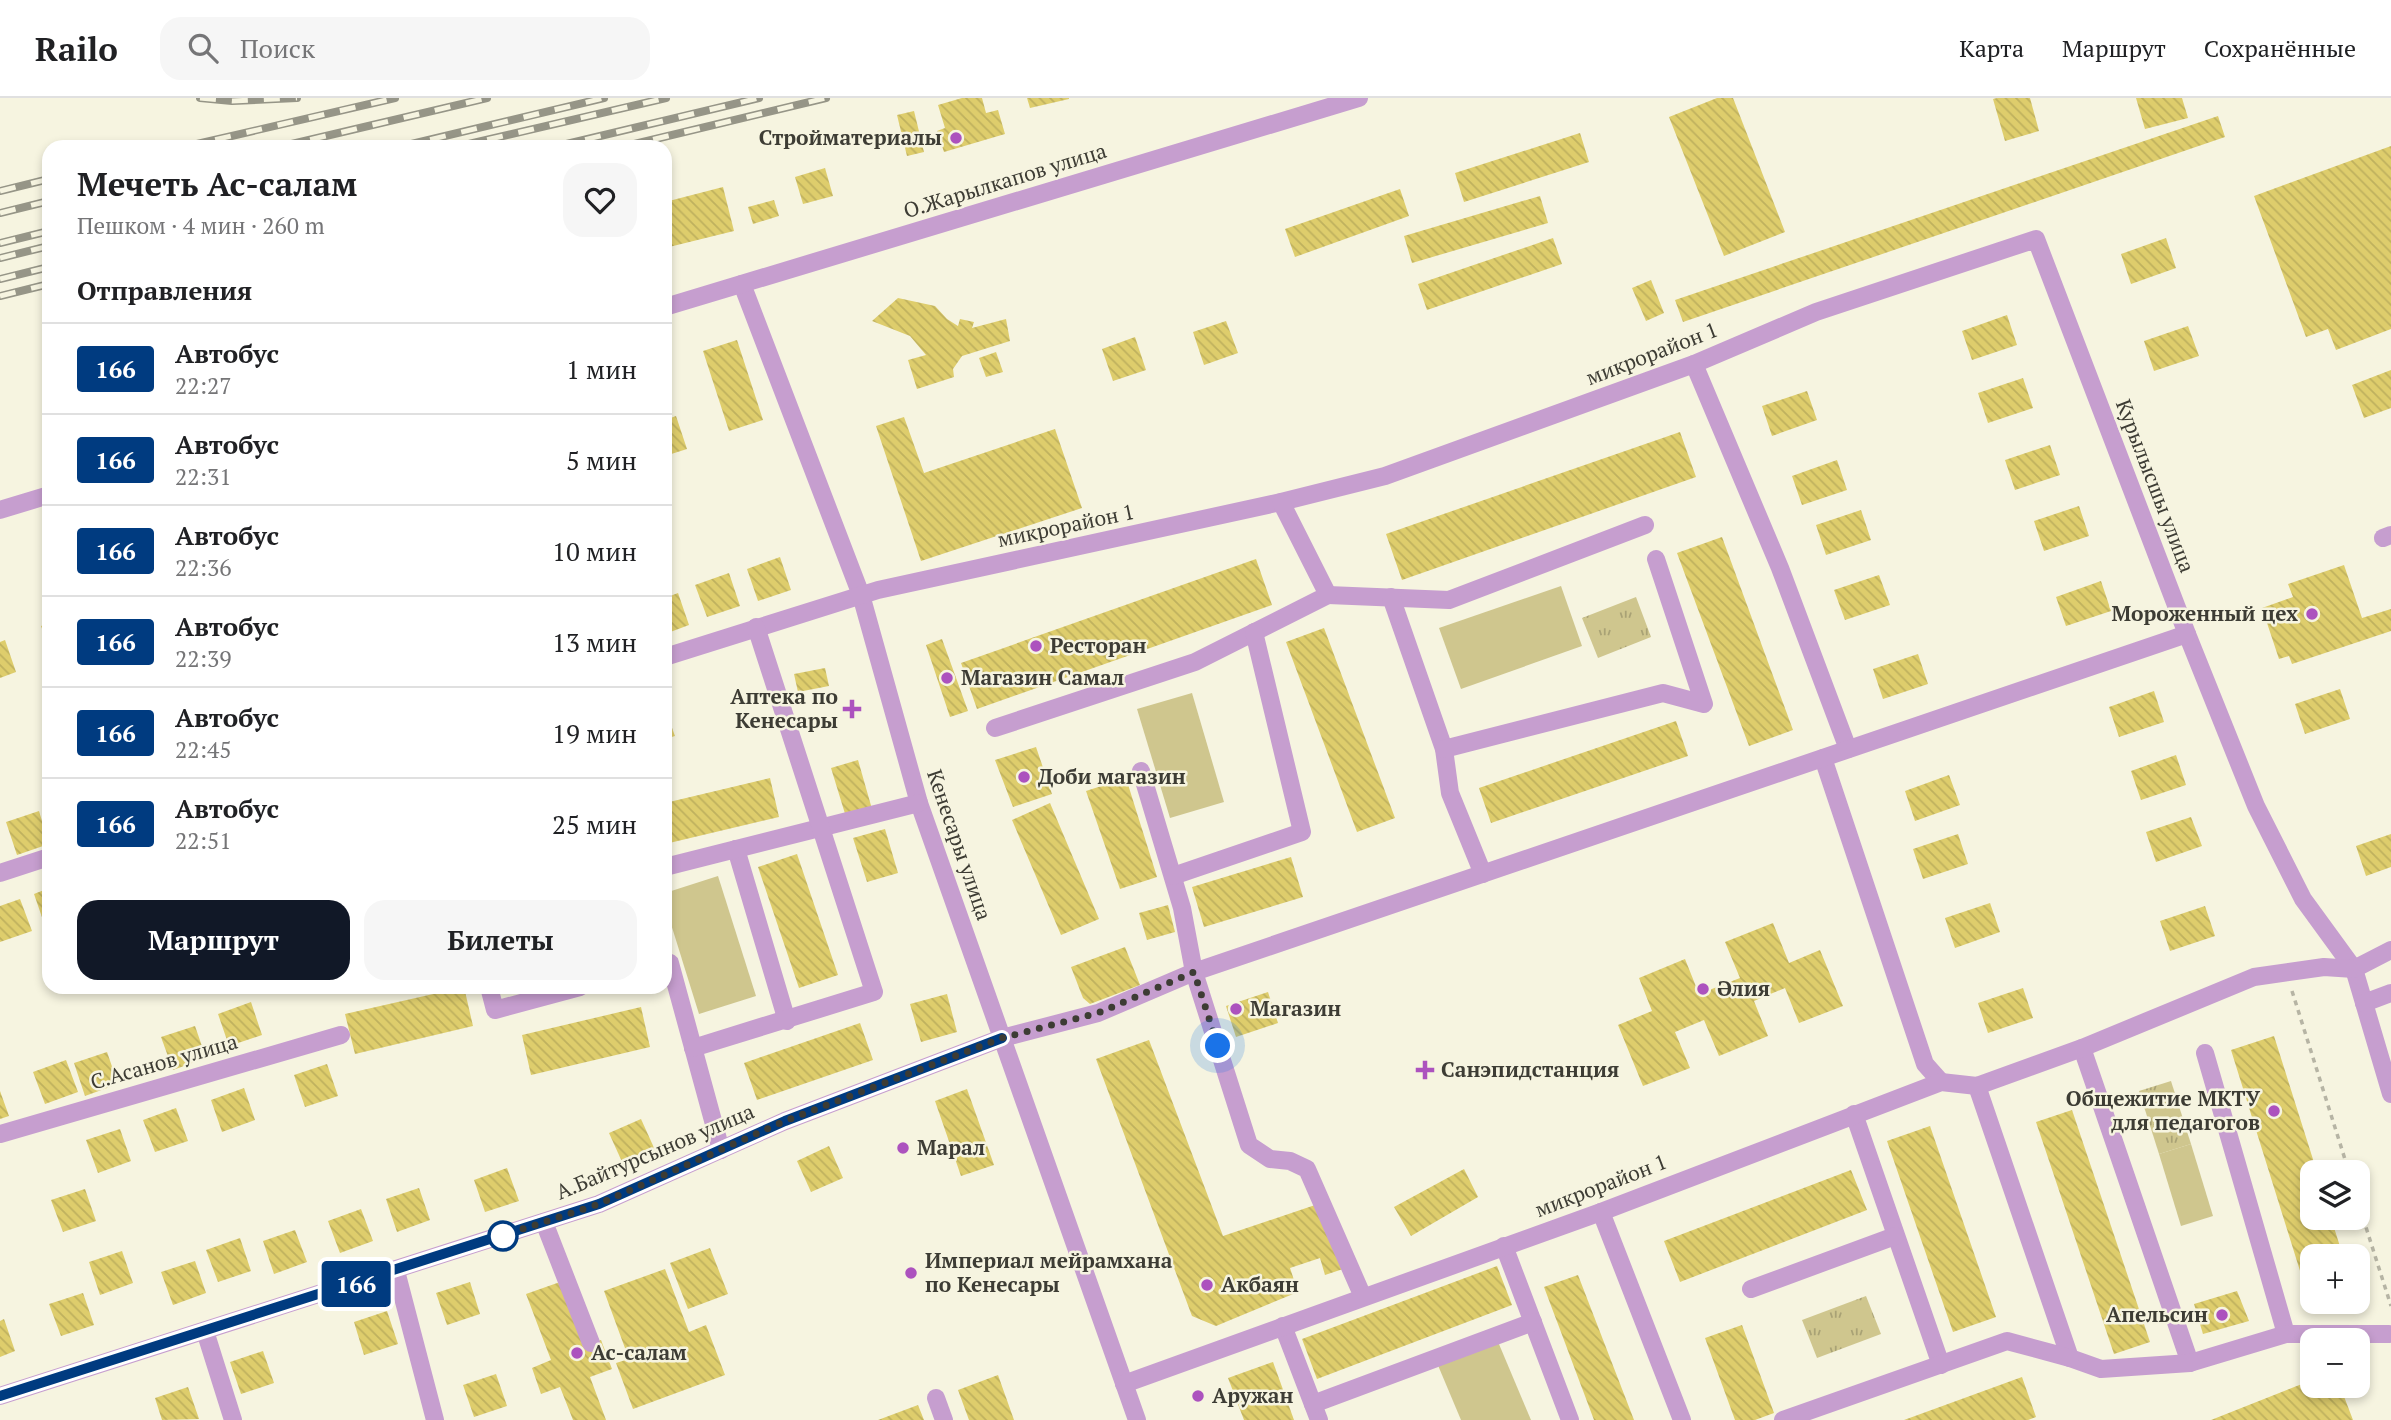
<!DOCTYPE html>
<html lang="ru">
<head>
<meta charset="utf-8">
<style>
	:root { --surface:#fff; --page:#f6f6f6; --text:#202124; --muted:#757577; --line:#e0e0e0; --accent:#111827 }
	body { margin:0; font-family:"PT Serif",serif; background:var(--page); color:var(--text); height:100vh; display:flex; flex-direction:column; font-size:26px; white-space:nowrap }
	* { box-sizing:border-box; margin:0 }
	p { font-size:23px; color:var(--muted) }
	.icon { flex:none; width:38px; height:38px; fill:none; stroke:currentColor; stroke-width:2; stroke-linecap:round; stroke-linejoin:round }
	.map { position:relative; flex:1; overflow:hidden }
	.sheet { position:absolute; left:42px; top:42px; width:630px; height:854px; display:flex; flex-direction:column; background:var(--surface); border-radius:21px; box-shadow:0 4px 10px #0003 }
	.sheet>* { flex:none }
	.badge { padding:0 14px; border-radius:5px; font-size:24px; line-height:46px }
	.tools { position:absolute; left:2300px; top:1062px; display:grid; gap:14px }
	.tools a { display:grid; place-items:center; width:70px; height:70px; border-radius:14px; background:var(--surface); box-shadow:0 4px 10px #0003; font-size:35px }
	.you { position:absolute; width:35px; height:35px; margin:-18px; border:5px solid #fff; border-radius:50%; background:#1a73e8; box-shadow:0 0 0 10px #1a73e833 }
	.map>.badge { position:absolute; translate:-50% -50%; box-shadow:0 0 0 4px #fff }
	h2 { padding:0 35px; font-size:26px; line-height:63px }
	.round { display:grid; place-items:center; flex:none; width:74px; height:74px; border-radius:21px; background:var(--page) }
	.summary { display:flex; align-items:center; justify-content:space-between; height:119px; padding:0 35px }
	h1 { font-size:33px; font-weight:700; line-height:52px }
	.primary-button { display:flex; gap:14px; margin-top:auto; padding:14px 35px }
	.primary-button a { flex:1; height:80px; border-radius:21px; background:var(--accent); color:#fff; font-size:28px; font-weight:700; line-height:80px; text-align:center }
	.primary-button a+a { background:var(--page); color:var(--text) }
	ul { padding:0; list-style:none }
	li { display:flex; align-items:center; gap:21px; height:91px; padding:0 35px; border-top:2px solid var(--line) }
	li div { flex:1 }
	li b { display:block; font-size:26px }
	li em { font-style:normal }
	li .badge { min-width:77px; font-weight:700; text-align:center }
	header { display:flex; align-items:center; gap:42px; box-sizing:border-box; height:98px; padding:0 35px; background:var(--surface); border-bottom:2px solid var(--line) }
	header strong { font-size:33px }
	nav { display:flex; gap:38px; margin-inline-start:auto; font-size:24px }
	.search { width:490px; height:63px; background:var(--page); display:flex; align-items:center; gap:18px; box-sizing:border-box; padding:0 24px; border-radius:21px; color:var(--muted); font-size:26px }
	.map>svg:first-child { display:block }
</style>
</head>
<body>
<header>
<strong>Railo</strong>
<div class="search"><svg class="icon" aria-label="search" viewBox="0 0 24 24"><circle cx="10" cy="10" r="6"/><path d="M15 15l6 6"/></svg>Поиск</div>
<nav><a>Карта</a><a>Маршрут</a><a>Сохранённые</a></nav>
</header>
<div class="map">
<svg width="2391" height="1322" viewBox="0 0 2391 1322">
	<defs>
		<pattern id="grass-tufts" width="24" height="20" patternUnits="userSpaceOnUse" patternTransform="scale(1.75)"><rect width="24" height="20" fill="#cfc68e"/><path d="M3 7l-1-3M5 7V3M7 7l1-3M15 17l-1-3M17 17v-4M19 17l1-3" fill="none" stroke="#a9a275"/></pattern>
		<pattern id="building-back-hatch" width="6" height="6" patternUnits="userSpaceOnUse" patternTransform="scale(1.75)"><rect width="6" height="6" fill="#decd6c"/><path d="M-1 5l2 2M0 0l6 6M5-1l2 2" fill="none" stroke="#bfb15e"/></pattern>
	</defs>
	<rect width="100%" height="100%" fill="#f6f4e0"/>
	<g fill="url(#grass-tufts)">
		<path d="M1636 499 1651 539 1598 560 1582 520Z"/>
		<path d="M2171 983 2191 1046 2159 1056 2139 993Z"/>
		<path d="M1866 1198 1881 1236 1817 1260 1802 1222Z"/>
	</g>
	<g fill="#cfc68e">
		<path d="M1561 488 1582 548 1461 591 1439 530Z"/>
		<path d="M1192 595 1224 704 1170 720 1137 611Z"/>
		<path d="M718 778 756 898 699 916 665 807V795Z"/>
		<path d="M2191 1046 2213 1118 2181 1128 2159 1056Z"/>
		<path d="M1496 1239 1531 1322H1461L1437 1265Z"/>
	</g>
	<g fill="url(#building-back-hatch)">
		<path d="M962 0H982L986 15 998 12 1005 36 944 54 937 33 945 30 938 7Z"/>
		<path d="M1027 0H1069V1L1030 10Z"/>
		<path d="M1717 0H1733L1785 134 1724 158 1669 19Z"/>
		<path d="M1997 0H2030L2039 33 2005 43 1993 1Z"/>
		<path d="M2136 0H2182L2188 20 2145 31Z"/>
		<path d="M914 13 924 54 907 58 897 17Z"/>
		<path d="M2218 18 2225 39 1683 224 1675 202Z"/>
		<path d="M1580 35 1589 64 1464 104 1455 75Z"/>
		<path d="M2391 48V231L2336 252 2328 231 2306 239 2254 98Z"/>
		<path d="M825 70 833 98 803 106 795 79Z"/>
		<path d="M723 89 734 133 665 150V104Z"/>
		<path d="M1400 91 1409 118 1295 159 1285 131Z"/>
		<path d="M1540 98 1548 125 1412 165 1404 138Z"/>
		<path d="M774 102 779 118 753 126 748 109Z"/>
		<path d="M1553 140 1562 166 1427 212 1418 186Z"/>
		<path d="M2166 140 2176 170 2131 186 2121 156Z"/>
		<path d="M1651 182 1664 215 1646 223 1632 190Z"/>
		<path d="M898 200 935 208 947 221 958 228 960 221 974 224 972 230 1006 221 1010 243 962 258 953 271 954 279 917 291 908 262 926 257 910 238 872 223Z"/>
		<path d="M2007 217 2017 247 1972 262 1962 233Z"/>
		<path d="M1226 223 1238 255 1204 267 1193 234Z"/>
		<path d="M2188 228 2199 258 2154 273 2144 243Z"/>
		<path d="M1135 239 1146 272 1113 283 1102 251Z"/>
		<path d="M737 242 763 322 729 333 703 253Z"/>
		<path d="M996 254 1003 274 986 279 979 260Z"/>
		<path d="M2391 272V310L2364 320 2352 287Z"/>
		<path d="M2023 280 2033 310 1988 325 1978 295Z"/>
		<path d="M1807 293 1817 322 1772 338 1762 308Z"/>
		<path d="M676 318 687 351 665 358V322Z"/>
		<path d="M904 319 924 375 1055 331 1082 410 921 463 876 328Z"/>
		<path d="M1680 334 1696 379 1402 482 1386 436Z"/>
		<path d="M2050 347 2060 377 2015 392 2005 362Z"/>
		<path d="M1837 362 1847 392 1802 407 1792 378Z"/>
		<path d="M2079 408 2089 438 2044 453 2034 423Z"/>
		<path d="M1861 412 1871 442 1826 457 1816 427Z"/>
		<path d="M1722 439 1793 632 1749 648 1677 455Z"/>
		<path d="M780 459 791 492 758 503 747 471Z"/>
		<path d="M1256 461 1272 507 977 611 961 565Z"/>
		<path d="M2344 467 2362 520 2391 511V533L2292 566 2289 558 2279 561 2262 510 2293 499 2288 486Z"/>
		<path d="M729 475 740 508 707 519 695 487Z"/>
		<path d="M1879 477 1890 507 1845 522 1834 492Z"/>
		<path d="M2101 483 2111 513 2066 528 2056 499Z"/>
		<path d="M678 495 689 527 665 536V500Z"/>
		<path d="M49 525V549L41 528Z"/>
		<path d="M1324 530 1395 720 1357 734 1286 544Z"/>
		<path d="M942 541 968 613 950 619 926 547Z"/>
		<path d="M5 542 16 574 0 580V544Z"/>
		<path d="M1918 556 1928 586 1883 601 1873 571Z"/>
		<path d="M825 570 829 588 798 594 794 576Z"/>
		<path d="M2340 591 2350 621 2305 636 2295 606Z"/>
		<path d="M2154 593 2164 624 2119 639 2109 609Z"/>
		<path d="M665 611 675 638 665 641Z"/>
		<path d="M1676 623 1688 658 1491 725 1479 690Z"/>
		<path d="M1036 649 1052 696 1013 709 995 662Z"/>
		<path d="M2176 657 2186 687 2141 702 2131 673Z"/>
		<path d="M858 662 872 711 846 719 831 670Z"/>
		<path d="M1949 677 1960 707 1915 723 1905 693Z"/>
		<path d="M770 680 779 719 665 746V705Z"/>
		<path d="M1126 680 1157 779 1120 791 1086 693Z"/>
		<path d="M1050 705 1099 821 1061 837 1012 722Z"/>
		<path d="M39 713 49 746 17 757 6 724Z"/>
		<path d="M2191 719 2202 748 2156 764 2146 734Z"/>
		<path d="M885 731 898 775 867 784 853 740Z"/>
		<path d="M1958 736 1968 766 1923 781 1913 751Z"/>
		<path d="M2391 736V769L2366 778 2356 748Z"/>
		<path d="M797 756 838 877 799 890 758 769Z"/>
		<path d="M1291 759 1303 799 1204 829 1192 789Z"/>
		<path d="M49 790V827L45 828 34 796Z"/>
		<path d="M20 801 32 833 0 844V808Z"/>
		<path d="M1990 805 2000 834 1955 850 1945 820Z"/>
		<path d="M1168 807 1175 834 1147 842 1139 815Z"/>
		<path d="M2205 808 2215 838 2170 853 2160 823Z"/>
		<path d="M1773 825 1789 865 1820 852 1843 908 1799 925 1785 890 1754 903 1768 938 1719 958 1704 922 1675 934 1690 970 1643 988 1618 927 1652 913 1639 880 1685 861 1699 896 1740 880 1725 844Z"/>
		<path d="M1125 849 1140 887 1090 906 1083 900 1071 869Z"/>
		<path d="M464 889 473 928 355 956 345 916Z"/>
		<path d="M2023 890 2033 920 1988 935 1978 905Z"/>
		<path d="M1268 894 1278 925 1236 939 1226 908Z"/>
		<path d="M947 896 957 934 921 944 910 906Z"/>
		<path d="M251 904 262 937 229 948 218 916Z"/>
		<path d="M641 909 650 949 531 977 522 937Z"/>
		<path d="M860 925 873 962 757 1002 744 965Z"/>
		<path d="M195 928 206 960 173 972 161 939Z"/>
		<path d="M2274 938 2317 1074H2312V1120H2331L2343 1158H2312V1190L2306 1192 2231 952Z"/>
		<path d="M1149 942 1223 1138 1321 1105 1343 1171 1325 1177 1320 1160 1290 1170 1298 1194 1216 1228 1192 1218 1096 961Z"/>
		<path d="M107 954 118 986 85 998 74 965Z"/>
		<path d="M66 962 78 994 45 1006 33 974Z"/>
		<path d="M327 966 338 998 305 1009 294 977Z"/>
		<path d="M244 990 255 1022 222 1034 211 1002Z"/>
		<path d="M967 991 994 1067 961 1078 935 1003Z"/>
		<path d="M0 993 9 1018 0 1021Z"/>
		<path d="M176 1010 188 1043 155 1054 143 1022Z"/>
		<path d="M2072 1012 2150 1244 2114 1256 2036 1024Z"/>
		<path d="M641 1021 655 1052 623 1066 609 1035Z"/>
		<path d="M1930 1028 1996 1219 1953 1234 1887 1043Z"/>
		<path d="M120 1031 131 1063 98 1075 86 1042Z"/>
		<path d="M829 1048 843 1080 811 1094 797 1063Z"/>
		<path d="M507 1070 519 1103 485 1114 474 1082Z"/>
		<path d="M1464 1071 1478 1099 1411 1138 1394 1109Z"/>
		<path d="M1851 1072 1867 1112 1680 1184 1664 1143Z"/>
		<path d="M419 1090 430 1122 397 1134 386 1101Z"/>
		<path d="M85 1091 96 1123 63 1134 51 1102Z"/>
		<path d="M361 1111 373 1143 340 1155 328 1123Z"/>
		<path d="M295 1132 307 1164 274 1176 263 1143Z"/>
		<path d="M240 1140 251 1173 218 1184 206 1152Z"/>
		<path d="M710 1150 728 1196 688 1211 670 1165Z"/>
		<path d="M122 1153 133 1185 100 1197 89 1164Z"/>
		<path d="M195 1163 206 1195 173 1207 161 1174Z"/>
		<path d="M1497 1168 1512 1207 1317 1281 1302 1241Z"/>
		<path d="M665 1171 689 1234 706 1227 725 1277 633 1311 616 1265 629 1261 604 1193Z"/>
		<path d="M1578 1177 1634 1322H1594L1544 1189Z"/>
		<path d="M470 1184 480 1216 447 1227 436 1195Z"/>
		<path d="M560 1184 583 1248 601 1242 612 1271 590 1279 606 1322H573L560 1289 541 1296 532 1270 551 1262 526 1196Z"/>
		<path d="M2237 1193 2249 1223 2203 1236 2194 1206Z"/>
		<path d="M83 1195 94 1227 61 1238 49 1206Z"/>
		<path d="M387 1213 398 1246 364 1257 354 1224Z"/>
		<path d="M4 1221 15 1253 0 1259V1223Z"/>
		<path d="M1742 1227 1774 1315 1755 1322H1735L1705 1240Z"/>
		<path d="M263 1253 274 1285 241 1296 230 1264Z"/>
		<path d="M1273 1264 1294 1322H1244L1228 1280Z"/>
		<path d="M496 1276 507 1308 474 1319 463 1287Z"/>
		<path d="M998 1277 1014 1322H969L958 1292Z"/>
		<path d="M2022 1279 2036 1319 2028 1322H1904Z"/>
		<path d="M2312 1282V1288H2340L2353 1322H2211Z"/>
		<path d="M188 1289 199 1321 162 1322 155 1300Z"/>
		<path d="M918 1307 924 1322H878Z"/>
	</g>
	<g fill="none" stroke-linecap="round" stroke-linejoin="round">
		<g stroke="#b6b4a4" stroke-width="3.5" stroke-dasharray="5 5" stroke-linecap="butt">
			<path d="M665 828 670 846"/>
			<path d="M2292 893 2349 1074"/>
			<path d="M2357 1101 2391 1208"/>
		</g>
		<g stroke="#c69ecf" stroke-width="18">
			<path d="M742 186 861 497 919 705 1137 1322"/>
			<path d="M665 209 1359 0"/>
			<path d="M1694 266 1780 470 1848 651"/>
			<path d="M0 412 49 397"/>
			<path d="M2383 440 2391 437"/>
			<path d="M1328 497 1449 502 1645 427"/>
			<path d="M1391 499 1444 651 1450 695 1483 776"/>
			<path d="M665 559 878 492 1281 404 1385 378 1694 266 1816 214 2036 141 2187 536 2256 708 2303 801 2354 871 2391 996"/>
			<path d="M995 630 1195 564 1328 497 1281 404"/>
			<path d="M1444 651 1663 595 1704 606 1656 461"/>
			<path d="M1823 660 1925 966 1941 984"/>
			<path d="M1141 673 1182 810 1194 874 1249 1047 1270 1061 1290 1063 1307 1071 1363 1199"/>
			<path d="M736 751 787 923"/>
			<path d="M665 769 919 705"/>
			<path d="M0 775 49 759"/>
			<path d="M1173 778 1302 734 1254 534"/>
			<path d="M665 866 670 865 721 1052"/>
			<path d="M489 889 495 912 580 889"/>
			<path d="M2364 905 2391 895"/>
			<path d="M693 950 874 894 756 529"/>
			<path d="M2082 950 2190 1265"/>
			<path d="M2205 955 2286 1236H2389"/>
			<path d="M1977 988 2070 1260 2101 1271 2190 1265 2286 1236"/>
			<path d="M1854 1016 1941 1267"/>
			<path d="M0 1036 341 937"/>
			<path d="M1601 1114 1682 1322"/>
			<path d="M544 1124 591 1245"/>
			<path d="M1504 1148 1570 1322"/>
			<path d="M396 1173 435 1322"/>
			<path d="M1751 1191 1895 1138"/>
			<path d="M1283 1228 1319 1322"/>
			<path d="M205 1233 233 1322"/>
			<path d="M1124 1286 1601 1114 1941 984 1977 988 2082 950 2254 879 2324 869 2354 871 2391 852"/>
			<path d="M0 1298 599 1106 785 1023 1002 940 1098 915 1194 874 2187 536"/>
			<path d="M936 1300 944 1322"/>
			<path d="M1313 1306 1533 1224"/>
			<path d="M1783 1322 2007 1243 2070 1260"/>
		</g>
		<g stroke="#969587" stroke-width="8">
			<g id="rail">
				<path d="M200 0 232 3 297 0"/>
				<path d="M184 49 395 0"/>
				<path d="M279 49 487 0"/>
				<path d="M399 49 604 0"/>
				<path d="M456 49 666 0"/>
				<path d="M554 49 759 0"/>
				<path d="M622 49 826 0"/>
				<path d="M0 93 49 81"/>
				<path d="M0 115 49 103"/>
				<path d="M0 145 49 133"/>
				<path d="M0 160 49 148"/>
				<path d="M0 181 49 169"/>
				<path d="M0 198 49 186"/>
			</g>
		</g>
		<use href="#rail" stroke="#f6f4e0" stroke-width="5" stroke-dasharray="16" stroke-linecap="butt"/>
	</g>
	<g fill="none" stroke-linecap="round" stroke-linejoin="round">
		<g stroke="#fff" stroke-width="16">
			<path id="line" d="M0 1298 599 1106 785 1023 1002 940"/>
		</g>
		<use href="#line" stroke="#003b80" stroke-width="10"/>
		<path stroke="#3d3c34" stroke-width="7" stroke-dasharray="0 12.6" d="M503 1138 495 1140 599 1106 785 1023 1002 940 1098 915 1194 874 1218 948"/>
	</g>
	<g fill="#ac52be" stroke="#f6f4e0" stroke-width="2.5">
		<circle cx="956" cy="40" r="7"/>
		<circle cx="2312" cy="516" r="7"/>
		<circle cx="1036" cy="548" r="7"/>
		<circle cx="947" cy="580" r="7"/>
		<path d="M848.5 600.5h7v7h7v7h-7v7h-7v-7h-7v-7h7z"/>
		<circle cx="1024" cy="679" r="7"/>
		<circle cx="1703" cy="891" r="7"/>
		<circle cx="1236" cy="911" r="7"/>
		<path d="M1421.5 961.5h7v7h7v7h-7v7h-7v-7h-7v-7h7z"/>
		<circle cx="2274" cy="1013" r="7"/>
		<circle cx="903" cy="1050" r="7"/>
		<circle cx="911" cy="1175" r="7"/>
		<circle cx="1207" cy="1187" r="7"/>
		<circle cx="2222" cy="1217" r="7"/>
		<circle cx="577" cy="1255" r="7"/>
		<circle cx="1198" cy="1298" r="7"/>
	</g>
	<circle fill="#fff" stroke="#003b80" stroke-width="3.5" cx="503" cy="1138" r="14"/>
	<g text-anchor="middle" stroke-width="5" stroke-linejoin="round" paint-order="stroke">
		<g font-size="21" font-weight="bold" fill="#3d3c34" stroke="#f6f4e0" text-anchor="start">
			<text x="942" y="47" text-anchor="end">Стройматериалы</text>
			<text x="2298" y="523" text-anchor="end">Мороженный цех</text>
			<text x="1050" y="555">Ресторан</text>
			<text x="961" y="587">Магазин Самал</text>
			<text x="838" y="606" text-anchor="end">Аптека по<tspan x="838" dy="24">Кенесары</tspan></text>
			<text x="1038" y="686">Доби магазин</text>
			<text x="1717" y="898">Әлия</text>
			<text x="1250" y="918">Магазин</text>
			<text x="1441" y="979">Санэпидстанция</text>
			<text x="2260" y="1008" text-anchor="end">Общежитие МКТУ<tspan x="2260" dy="24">для педагогов</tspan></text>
			<text x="917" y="1057">Марал</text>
			<text x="925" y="1170">Империал мейрамхана<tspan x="925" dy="24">по Кенесары</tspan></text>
			<text x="1221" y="1194">Акбаян</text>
			<text x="2208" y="1224" text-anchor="end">Апельсин</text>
			<text x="591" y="1262">Ас-салам</text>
			<text x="1212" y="1305">Аружан</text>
		</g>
		<g font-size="21" fill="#3d3c34" stroke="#f6f4e0">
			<text transform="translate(1005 83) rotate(-17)" y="7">О.Жарылкапов улица</text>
			<text transform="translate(1652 256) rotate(-21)" y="7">микрорайон 1</text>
			<text transform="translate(2155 388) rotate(69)" y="7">Курылысшы улица</text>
			<text transform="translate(1066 428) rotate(-12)" y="7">микрорайон 1</text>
			<text transform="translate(959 747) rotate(71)" y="7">Кенесары улица</text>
			<text transform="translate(164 964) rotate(-16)" y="7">С.Асанов улица</text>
			<text transform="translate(655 1054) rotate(-23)" y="7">А.Байтурсынов улица</text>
			<text transform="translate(1601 1088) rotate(-21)" y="7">микрорайон 1</text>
		</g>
	</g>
</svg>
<div class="tools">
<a><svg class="icon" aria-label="layers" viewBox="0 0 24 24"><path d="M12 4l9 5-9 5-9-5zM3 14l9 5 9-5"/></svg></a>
<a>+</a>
<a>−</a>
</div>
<div class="you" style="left:1218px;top:948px"></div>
<b class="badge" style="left:356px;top:1186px;background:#003b80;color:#fff">166</b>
<section class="sheet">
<div class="summary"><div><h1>Мечеть Ас-салам</h1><p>Пешком · 4 мин · 260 m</p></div><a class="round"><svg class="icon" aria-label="heart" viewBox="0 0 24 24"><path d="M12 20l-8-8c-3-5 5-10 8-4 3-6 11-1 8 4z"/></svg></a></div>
<h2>Отправления</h2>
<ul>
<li><span class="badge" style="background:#003b80;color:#fff">166</span><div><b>Автобус</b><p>22:27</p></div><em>1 мин</em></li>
<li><span class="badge" style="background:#003b80;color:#fff">166</span><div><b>Автобус</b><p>22:31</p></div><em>5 мин</em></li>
<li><span class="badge" style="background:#003b80;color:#fff">166</span><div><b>Автобус</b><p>22:36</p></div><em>10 мин</em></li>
<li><span class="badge" style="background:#003b80;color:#fff">166</span><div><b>Автобус</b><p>22:39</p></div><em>13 мин</em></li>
<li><span class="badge" style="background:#003b80;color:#fff">166</span><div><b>Автобус</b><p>22:45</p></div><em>19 мин</em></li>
<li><span class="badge" style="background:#003b80;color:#fff">166</span><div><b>Автобус</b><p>22:51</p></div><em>25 мин</em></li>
</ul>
<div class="primary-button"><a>Маршрут</a><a>Билеты</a></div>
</section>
</div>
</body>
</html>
